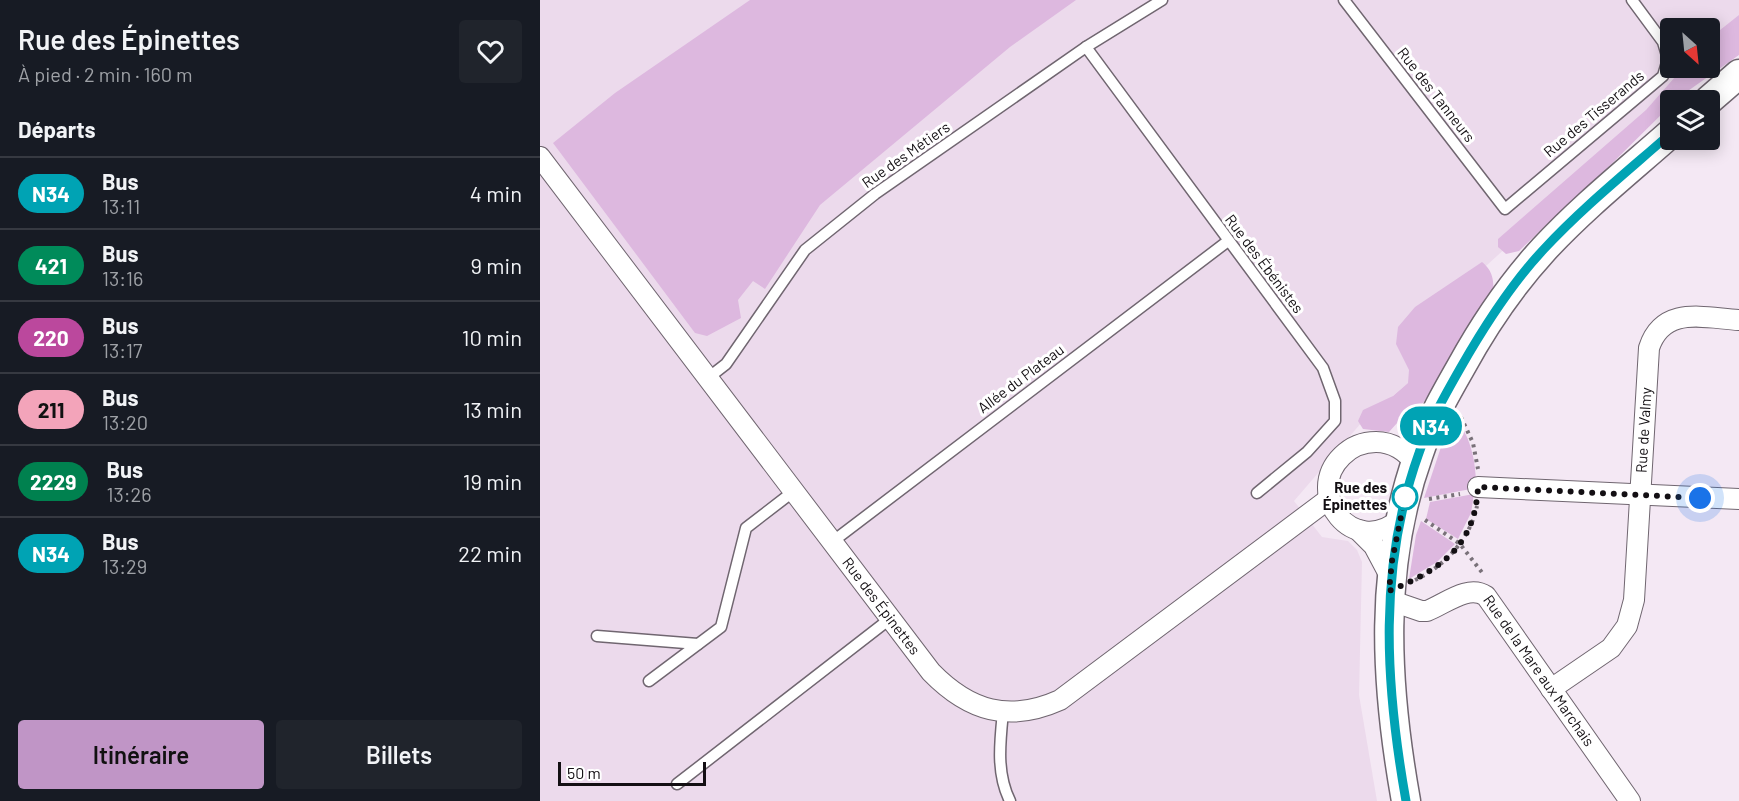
<!DOCTYPE html>
<html lang="fr">
<head>
<meta charset="utf-8">
<style>
	:root { --surface:#171b24; --page:#20242c; --text:#f1f3f6; --muted:#9ea1a6; --line:#363941; --accent:#c095c6 }
	body { margin:0; font-family:Barlow,sans-serif; background:var(--page); color:var(--text); height:100vh; display:flex; flex-direction:column; font-size:22px; white-space:nowrap }
	* { box-sizing:border-box; margin:0 }
	p { font-size:20px; color:var(--muted) }
	.icon { flex:none; width:33px; height:33px; fill:none; stroke:currentColor; stroke-width:2; stroke-linecap:round; stroke-linejoin:round }
	.map { position:relative; flex:1; overflow:hidden }
	.drawer { display:flex; flex-direction:column; background:var(--surface); width:540px }
	.drawer>* { flex:none }
	.badge { padding:0 12px; border-radius:20px; font-size:21px; line-height:39px }
	.needle { width:39px; rotate:153deg }
	.fabs { position:absolute; left:1120px; top:18px; display:grid; gap:12px }
	.fabs a { display:grid; place-items:center; width:60px; height:60px; border-radius:6px; background:var(--surface); box-shadow:0 3px 15px #0003; font-size:30px }
	.scale { position:absolute; left:18px; bottom:15px; width:148px; box-sizing:border-box; padding-left:6px; border:3px solid #130f13; border-top:0; font-size:16px; line-height:21px; white-space:nowrap; color:#130f13; -webkit-text-stroke:4px #fff; paint-order:stroke }
	.you { position:absolute; width:30px; height:30px; margin:-15px; border:4px solid #fff; border-radius:50%; background:#1a73e8; box-shadow:0 0 0 9px #1a73e833 }
	.map>.badge { position:absolute; translate:-50% -50%; box-shadow:0 0 0 3px #fff }
	h2 { padding:0 18px; font-size:22px; line-height:54px }
	.round { display:grid; place-items:center; flex:none; width:63px; height:63px; border-radius:6px; background:var(--page) }
	.overview { display:flex; align-items:center; justify-content:space-between; height:102px; padding:0 18px }
	h1 { font-size:28px; font-weight:600; line-height:45px }
	.primary-button { display:flex; gap:12px; margin-top:auto; padding:12px 18px }
	.primary-button a { flex:1; height:69px; border-radius:6px; background:var(--accent); color:#111; font-size:24px; font-weight:600; line-height:69px; text-align:center }
	.primary-button a+a { background:var(--page); color:var(--text) }
	ul { padding:0; list-style:none }
	li { display:flex; align-items:center; gap:18px; height:72px; padding:0 18px; border-top:2px solid var(--line) }
	li div { flex:1 }
	li b { display:block; font-size:22px }
	li em { font-style:normal }
	li .badge { min-width:66px; font-weight:700; text-align:center }
	main { display:flex; flex:1; min-height:0 }
	.map>svg:first-child { display:block }
</style>
</head>
<body>
<main>
<section class="drawer">
<div class="overview"><div><h1>Rue des Épinettes</h1><p>À pied · 2 min · 160 m</p></div><a class="round"><svg class="icon" aria-label="heart" viewBox="0 0 24 24"><path d="M12 20l-8-8c-3-5 5-10 8-4 3-6 11-1 8 4z"/></svg></a></div>
<h2>Départs</h2>
<ul>
<li><span class="badge" style="background:#00a3b4;color:#fff">N34</span><div><b>Bus</b><p>13:11</p></div><em>4 min</em></li>
<li><span class="badge" style="background:#008b5a;color:#fff">421</span><div><b>Bus</b><p>13:16</p></div><em>9 min</em></li>
<li><span class="badge" style="background:#bb489d;color:#fff">220</span><div><b>Bus</b><p>13:17</p></div><em>10 min</em></li>
<li><span class="badge" style="background:#f3a4ba;color:#111">211</span><div><b>Bus</b><p>13:20</p></div><em>13 min</em></li>
<li><span class="badge" style="background:#00814f;color:#fff">2229</span><div><b>Bus</b><p>13:26</p></div><em>19 min</em></li>
<li><span class="badge" style="background:#00a3b4;color:#fff">N34</span><div><b>Bus</b><p>13:29</p></div><em>22 min</em></li>
</ul>
<div class="primary-button"><a>Itinéraire</a><a>Billets</a></div>
</section>
<div class="map">
<svg width="1199" height="801" viewBox="0 0 1199 801">
	<rect width="100%" height="100%" fill="#f4e8f4"/>
	<path fill="#ecdaec" d="M0 0H1199V35L1170 61V28H1131V68H1163L946 266 868 383 822 422 754 501 782 537 808 541 817 550 822 562 819 695 837 801H0Z"/>
	<g fill="#ddb8df">
		<path d="M210 0H536L470 47 280 205 225 289 213 281 198 300 201 318 167 336 155 333 13 143 75 93Z"/>
		<path d="M1199 15V55L1135 100H1131V105L1030 205 1007 224 979 251 966 254 958 247V239L1106 110 1143 68H1170V38Z"/>
		<path d="M942 262C954 272 953 280 954 295L881 406 866 413 849 432 823 429 818 421 823 410 853 396 868 383 869 370 856 344 858 327 875 307Z"/>
		<path d="M912 414C931 435 936 461 936 488L884 498Z"/>
		<path d="M934 494 931 513 918 539 886 519 890 502Z"/>
		<path d="M881 521 915 544 897 562 869 579 876 535Z"/>
	</g>
	<g fill="none" stroke-linecap="round" stroke-linejoin="round">
		<g stroke="#706670" stroke-width="13">
			<g id="lane">
				<path d="M804 0 965 209 1123 76 1128 59 1123 42 1092 0"/>
				<path d="M546 47 783 368 795 401V421L767 452 717 493"/>
				<path d="M168 378 186 364 265 250 335 194 546 47 622 0"/>
				<path d="M292 542 688 241"/>
				<path d="M57 636 158 644"/>
				<path d="M109 681 181 627 206 528 254 491"/>
				<path d="M463 712C460 742 456 773 470 801"/>
				<path d="M137 784 351 618"/>
			</g>
		</g>
		<g stroke="#706670" stroke-width="22">
			<g id="street">
				<path id="s1" d="M0 157 391 672C429 711 469 723 520 700L790 498"/>
				<path d="M938 487 1199 499"/>
				<path d="M859 520C813 558 763 494 802 456 811 447 823 442 836 442 852 442 867 451 875 464"/>
				<path d="M818 530 834 546 851 578"/>
				<path id="s2" d="M849 600 881 611H887C905 604 928 584 946 596L1090 801"/>
				<path id="s3" d="M1011 689 1071 648 1087 626 1094 600 1109 348C1123 305 1164 318 1199 320"/>
			</g>
		</g>
		<g stroke="#706670" stroke-width="31">
			<g id="secondary">
				<path d="M1169 100 1199 74"/>
				<path d="M866 801C845 684 838 567 879 453 889 423 905 395 921 367 944 325 971 285 1004 249 1043 207 1088 171 1131 133"/>
			</g>
		</g>
		<g stroke="#797179" stroke-width="4" stroke-dasharray="3 4.5" stroke-linecap="butt">
			<path d="M921 417 933 443 938 469"/>
			<path d="M889 499 920 494"/>
			<path d="M885 520 920 544 944 575"/>
			<path d="M875 580C905 566 930 539 937 506"/>
		</g>
		<use href="#lane" stroke="#fff" stroke-width="10"/>
		<use href="#street" stroke="#fff" stroke-width="20"/>
		<use href="#secondary" stroke="#fff" stroke-width="28"/>
	</g>
	<g fill="none" stroke-linecap="round" stroke-linejoin="round">
		<g stroke="#fff" stroke-width="14">
			<path id="line" d="M866 801C845 683 838 567 879 453 889 423 905 395 921 367 945 325 971 284 1004 249 1043 207 1088 171 1131 133"/>
		</g>
		<use href="#line" stroke="#00a3b4" stroke-width="9"/>
		<path stroke="#130f13" stroke-width="6" stroke-dasharray="0 10.8" d="M865 497 852 561 849 591C900 570 935 547 938 487L1160 498"/>
	</g>
	<circle fill="#fff" stroke="#00a3b4" stroke-width="3" cx="865" cy="497" r="12"/>
	<g text-anchor="middle" stroke-width="6" stroke-linejoin="round" paint-order="stroke">
		<g font-size="15" fill="#130f13" stroke="#fff">
			<text transform="translate(896 95) rotate(52)" y="5">Rue des Tanneurs</text>
			<text transform="translate(1054 114) rotate(-40)" y="5">Rue des Tisserands</text>
			<text transform="translate(366 155) rotate(-35)" y="5">Rue des Métiers</text>
			<text transform="translate(724 264) rotate(53)" y="5">Rue des Ébénistes</text>
			<text transform="translate(481 379) rotate(-37)" y="5">Allée du Plateau</text>
			<text dy="5" stroke="none"><textPath href="#s3" startOffset="297">Rue de Valmy</textPath></text>
			<text dy="5" stroke="none"><textPath href="#s1" startOffset="564">Rue des Épinettes</textPath></text>
			<text dy="5" stroke="none"><textPath href="#s2" startOffset="195">Rue de la Mare aux Marchais</textPath></text>
		</g>
		<g font-size="15" font-weight="bold" fill="#130f13" stroke="#fff" text-anchor="end">
			<text x="847" y="493">Rue des<tspan x="847" dy="17">Épinettes</tspan></text>
		</g>
	</g>
</svg>
<div class="fabs">
<a><svg class="needle" viewBox="-14 -14 28 28"><path d="M0-13l5 13h-10z" fill="#e53935"/><path d="M0 13l5-13h-10z" fill="#9ea1a6"/></svg></a>
<a><svg class="icon" aria-label="layers" viewBox="0 0 24 24"><path d="M12 4l9 5-9 5-9-5zM3 14l9 5 9-5"/></svg></a>
</div>
<div class="scale">50 m</div>
<div class="you" style="left:1160px;top:498px"></div>
<b class="badge" style="left:891px;top:426px;background:#00a3b4;color:#fff">N34</b>
</div>
</main>
</body>
</html>
